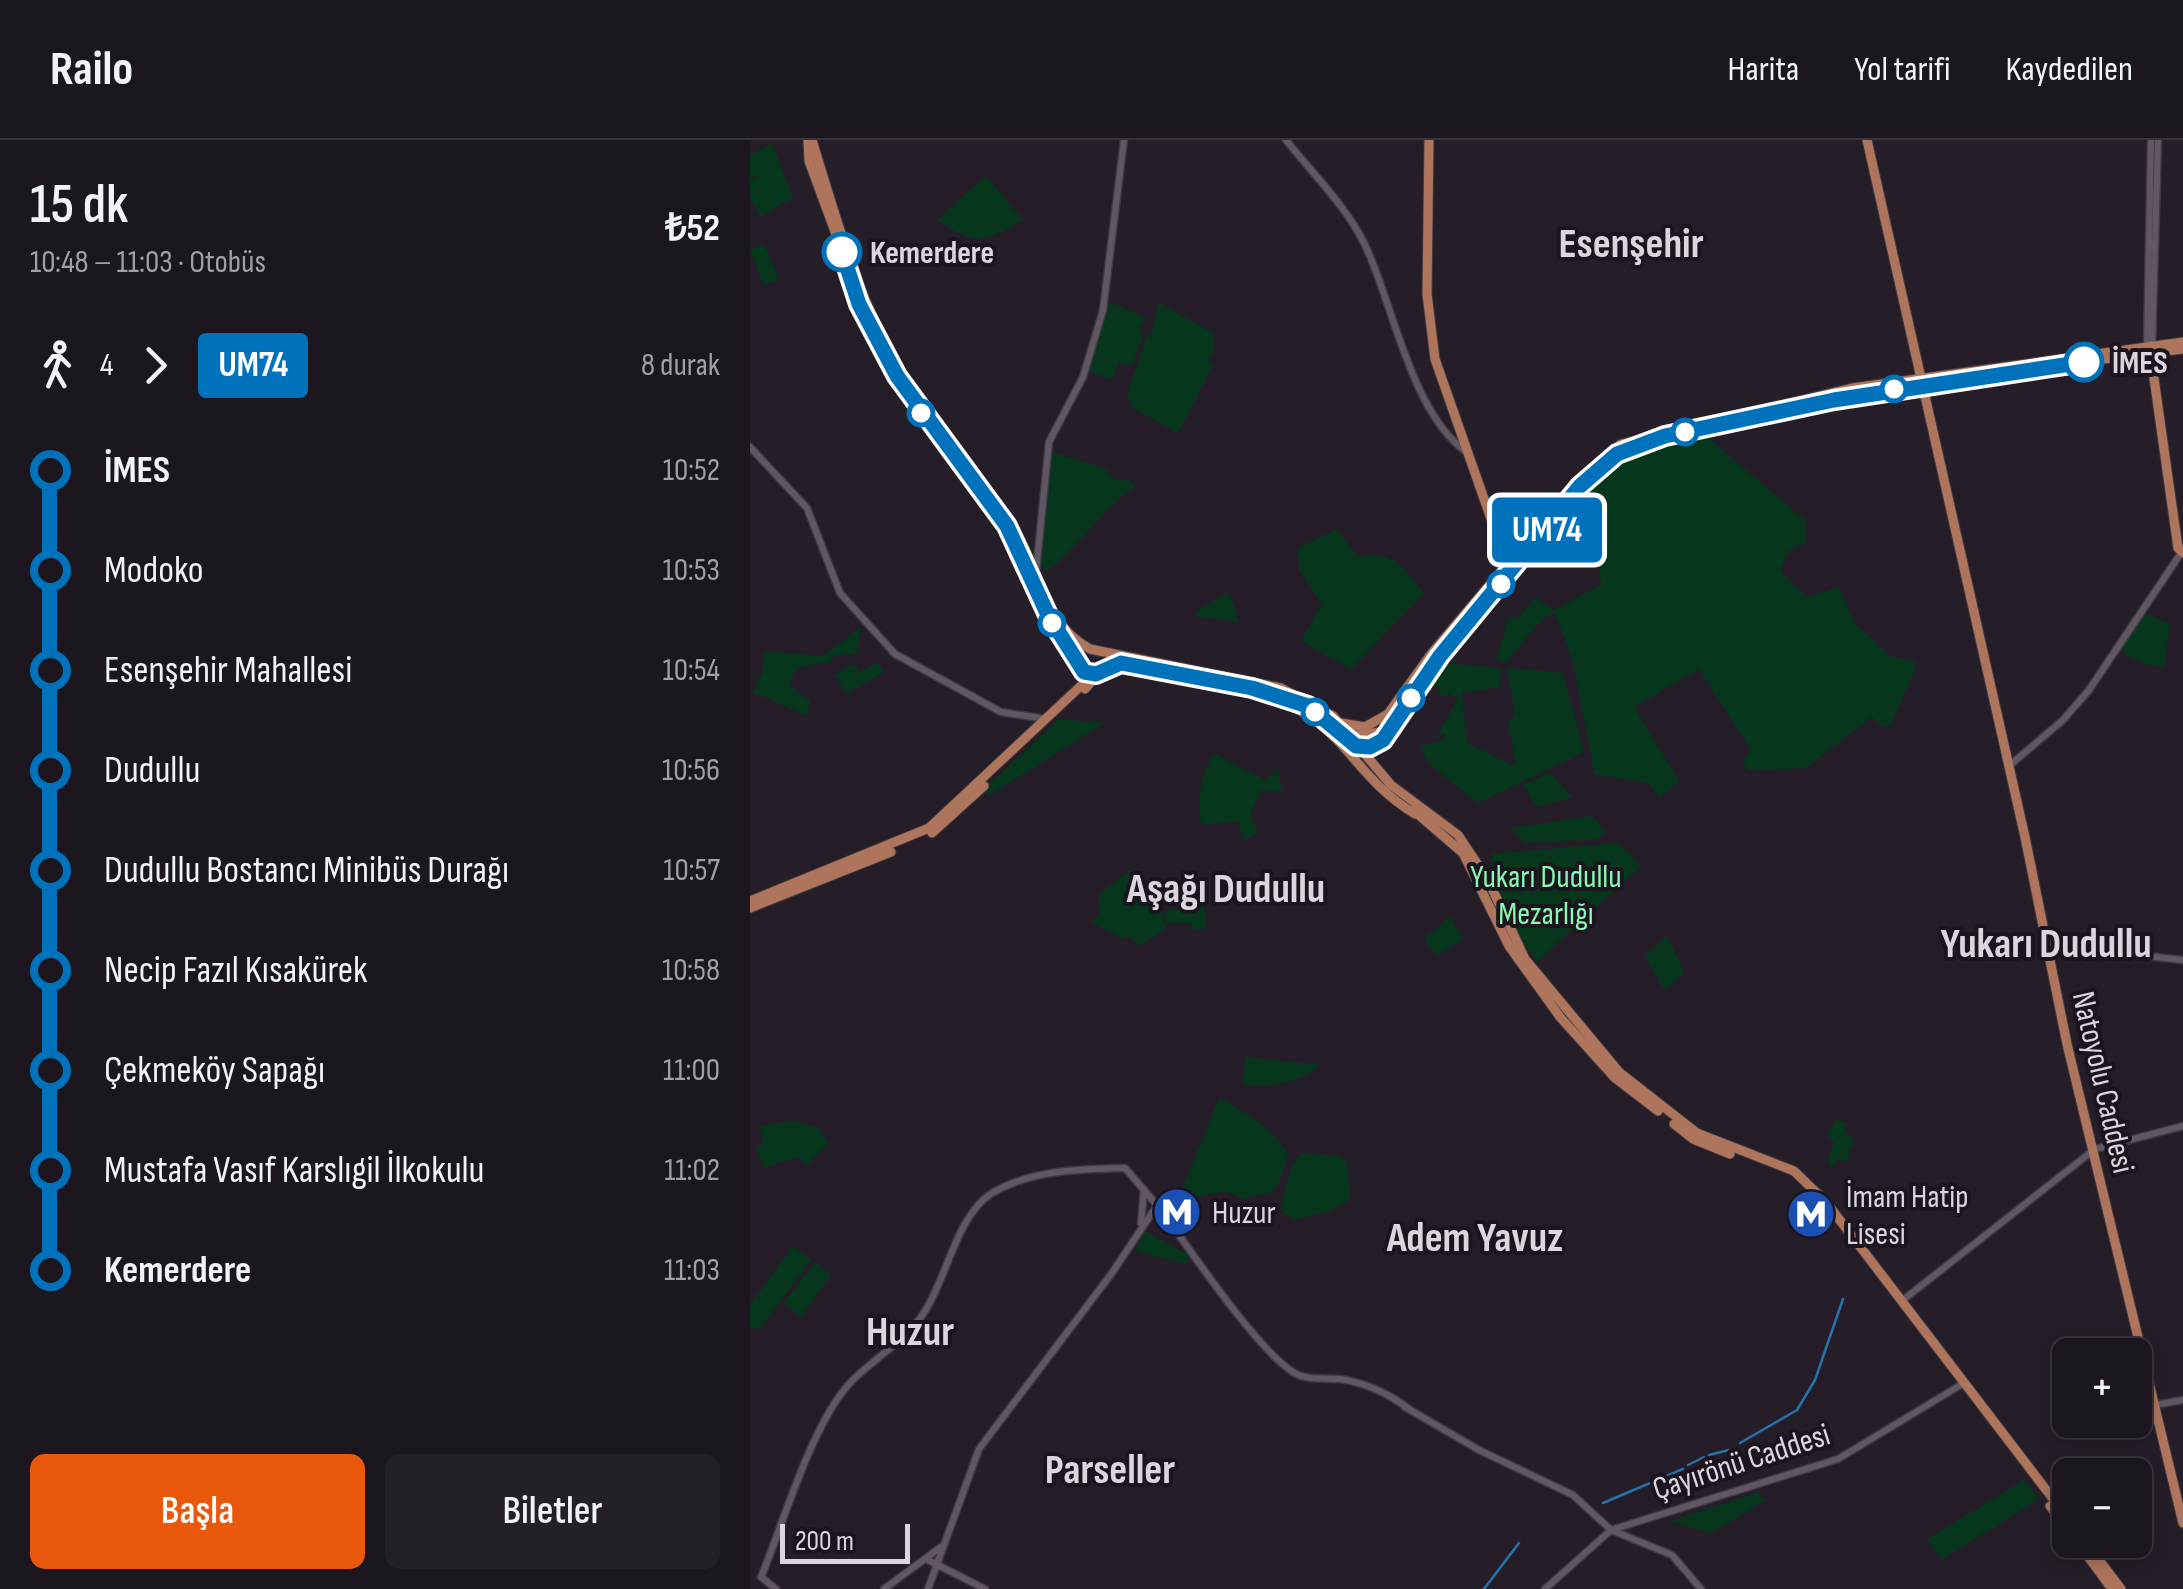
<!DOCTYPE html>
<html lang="tr">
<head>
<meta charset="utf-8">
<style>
	:root { --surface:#1c161e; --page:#251f27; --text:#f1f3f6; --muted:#a09fa4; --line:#3a353c; --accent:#ea580c }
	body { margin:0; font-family:"Sofia Sans Condensed",sans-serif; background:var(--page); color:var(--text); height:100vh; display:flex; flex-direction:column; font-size:38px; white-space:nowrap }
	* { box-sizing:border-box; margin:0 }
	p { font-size:32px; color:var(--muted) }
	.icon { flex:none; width:55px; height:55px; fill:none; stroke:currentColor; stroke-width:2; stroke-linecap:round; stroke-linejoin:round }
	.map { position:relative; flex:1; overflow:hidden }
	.panel { display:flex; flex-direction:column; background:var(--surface); width:750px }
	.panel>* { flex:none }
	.badge { padding:0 20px; border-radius:8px; font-size:35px; line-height:65px }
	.fabs { position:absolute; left:1302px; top:1198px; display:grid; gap:20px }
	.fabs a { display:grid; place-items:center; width:100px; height:100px; border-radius:15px; background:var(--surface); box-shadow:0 5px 15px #0003,0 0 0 2px var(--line); font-size:50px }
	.scale { position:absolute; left:30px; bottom:25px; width:130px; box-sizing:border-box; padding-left:10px; border:5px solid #dbd6dd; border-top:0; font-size:28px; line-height:35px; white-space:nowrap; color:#dbd6dd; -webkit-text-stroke:8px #1c151f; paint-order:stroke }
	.map>.badge { position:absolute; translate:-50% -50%; box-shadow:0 0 0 5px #fff }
	.legs { display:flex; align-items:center; gap:15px; height:110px; padding:0 30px; font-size:32px }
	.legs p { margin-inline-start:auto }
	.summary { display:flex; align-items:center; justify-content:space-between; height:170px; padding:0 30px }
	h1 { font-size:55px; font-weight:600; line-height:75px }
	.action { display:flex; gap:20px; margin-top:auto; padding:20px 30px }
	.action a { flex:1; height:115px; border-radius:15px; background:var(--accent); color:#fff; font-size:40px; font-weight:600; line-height:115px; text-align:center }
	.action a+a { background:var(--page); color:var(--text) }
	ul { padding:0 30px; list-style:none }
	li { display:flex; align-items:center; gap:35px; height:100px; font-size:38px }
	li i { display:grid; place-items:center; width:15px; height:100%; margin:0 12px; background:currentColor }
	li i::after { content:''; width:25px; height:25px; margin:-12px; border:8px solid; border-radius:50%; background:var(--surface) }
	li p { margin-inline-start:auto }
	li:first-child i { background:linear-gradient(#0000 50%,currentColor 0) }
	li:last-child i { background:linear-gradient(currentColor 50%,#0000 0) }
	header { display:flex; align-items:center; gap:60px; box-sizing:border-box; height:140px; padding:0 50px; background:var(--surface); border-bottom:2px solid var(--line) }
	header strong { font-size:48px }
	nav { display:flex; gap:55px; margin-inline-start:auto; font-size:35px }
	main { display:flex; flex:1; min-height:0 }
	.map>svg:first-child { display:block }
</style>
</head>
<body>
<header>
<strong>Railo</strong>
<nav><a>Harita</a><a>Yol tarifi</a><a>Kaydedilen</a></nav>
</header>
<main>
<section class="panel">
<div class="summary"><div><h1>15 dk</h1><p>10:48 – 11:03 · Otobüs</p></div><b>₺52</b></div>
<div class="legs"><svg class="icon" aria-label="walk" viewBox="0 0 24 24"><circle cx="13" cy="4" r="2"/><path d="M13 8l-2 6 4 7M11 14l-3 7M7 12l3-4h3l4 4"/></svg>4<svg class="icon" aria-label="forward" viewBox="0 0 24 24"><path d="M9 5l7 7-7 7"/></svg><b class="badge" style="background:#0072bc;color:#fff">UM74</b><p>8 durak</p></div>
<ul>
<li><i style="color:#0072bc"></i><b>İMES</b><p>10:52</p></li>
<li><i style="color:#0072bc"></i><span>Modoko</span><p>10:53</p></li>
<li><i style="color:#0072bc"></i><span>Esenşehir Mahallesi</span><p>10:54</p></li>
<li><i style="color:#0072bc"></i><span>Dudullu</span><p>10:56</p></li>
<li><i style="color:#0072bc"></i><span>Dudullu Bostancı Minibüs Durağı</span><p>10:57</p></li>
<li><i style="color:#0072bc"></i><span>Necip Fazıl Kısakürek</span><p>10:58</p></li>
<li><i style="color:#0072bc"></i><span>Çekmeköy Sapağı</span><p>11:00</p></li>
<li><i style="color:#0072bc"></i><span>Mustafa Vasıf Karslıgil İlkokulu</span><p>11:02</p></li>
<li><i style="color:#0072bc"></i><b>Kemerdere</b><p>11:03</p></li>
</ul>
<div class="action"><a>Başla</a><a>Biletler</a></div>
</section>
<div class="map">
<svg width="1433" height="1449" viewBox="0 0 1433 1449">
	<rect width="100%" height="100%" fill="#251e28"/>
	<g fill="#06371d">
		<path d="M22 4 43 58 10 76 0 57V40L9 34 0 37V15Z"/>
		<path d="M236 36 273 80C232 103 227 107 187 80Z"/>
		<path d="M14 104 29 139 13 145 0 110Z"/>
		<path d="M359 162 397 178 389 188 392 197 382 226 368 222 362 240 338 231Z"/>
		<path d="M408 163 463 193 464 212 457 221 463 225 428 293 381 267 377 256 396 199 402 193Z"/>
		<path d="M949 290 1056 381V401L1038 412 1030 431 1057 457 1089 447 1104 483 1140 516 1165 522 1166 527 1140 587 1131 586 1122 577 1056 628 997 630 993 621 1001 610 949 529 884 567 929 641 910 657 898 643 844 634 823 521 805 473 793 478 755 523 746 519 759 477H769L785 457 804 470 851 445 840 353C865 317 908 302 949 290Z"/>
		<path d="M302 312 354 328 366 341 378 338 385 347C349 369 331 407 296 431L291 426Z"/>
		<path d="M587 389 607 417C646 410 650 426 674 453L601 529 551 501 572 464 549 430 548 408Z"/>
		<path d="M479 453 489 482 447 477 446 471Z"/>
		<path d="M1392 472 1420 484 1414 527 1393 524 1365 508Z"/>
		<path d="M111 487 106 514 84 515 80 521 47 528 38 544 60 561 57 576 3 552 13 531 14 511 73 516Z"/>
		<path d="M128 522 134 532 96 554 85 535 104 524 109 533Z"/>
		<path d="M691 523 751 528 749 547 712 553 717 603 766 627 758 582 765 576 757 528 813 533 834 612 728 663 679 624 671 610 672 606 697 598 695 594 668 599 687 596 708 558 699 552 696 557 688 553 689 547 682 546Z"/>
		<path d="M309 579 355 583 238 656 232 651Z"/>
		<path d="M464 613 516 641 527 628 533 652 512 650 500 673 508 694 494 700 488 681 452 685C444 665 452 632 464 613Z"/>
		<path d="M800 633 822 657 787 667 773 645Z"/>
		<path d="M842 676 855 690 848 699 775 703 760 688Z"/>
		<path d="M867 703 891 726 787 822C763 791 739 754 742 714Z"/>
		<path d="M381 730 389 763 407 759 416 789 389 806 379 797 371 798 342 782 350 775 349 754Z"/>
		<path d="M455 768 456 789 442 790 441 783H416V769Z"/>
		<path d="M700 777 713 799 687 816 674 799Z"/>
		<path d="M917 796 934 832 914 850 895 815Z"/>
		<path d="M495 917 561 924 570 922C558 942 515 949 493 945Z"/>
		<path d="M469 958C493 970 526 990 538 1015L528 1045 519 1053 494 1059 474 1051 432 1060 429 1057Z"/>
		<path d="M1086 979 1096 983 1095 992 1104 1000 1101 1009H1096L1100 1014 1097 1022 1087 1019 1083 1028 1078 1021 1084 1002 1077 995Z"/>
		<path d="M43 981 70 989 78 1003 56 1026 48 1017 14 1028 6 1007 14 1003 9 986Z"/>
		<path d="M552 1013 588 1016 597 1022 600 1059 581 1071 543 1080 530 1069 542 1025Z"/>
		<path d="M394 1091 435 1113 440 1118 436 1124 386 1111Z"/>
		<path d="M43 1106 61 1120 8 1191 0 1185V1165Z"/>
		<path d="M65 1123 81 1135 51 1177 34 1163Z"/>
		<path d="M1274 1340 1289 1359 1191 1420 1177 1399Z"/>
		<path d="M1009 1352 1015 1361 961 1393 920 1381Z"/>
	</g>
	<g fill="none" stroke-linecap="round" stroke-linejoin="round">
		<g stroke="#2771ac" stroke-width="2.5">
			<path d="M990 1303 1047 1270 1065 1240 1093 1159"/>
			<path d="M959 1315 979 1310"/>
			<path d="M938 1325 954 1317"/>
			<path d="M853 1363 933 1329"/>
			<path d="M734 1449 769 1403"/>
		</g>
		<g stroke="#403a43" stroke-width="9" stroke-dasharray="9 4.5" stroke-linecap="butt">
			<path d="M502 548C558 564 590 586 624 634"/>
			<path d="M604 605H625L641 589"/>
		</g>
		<g stroke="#3f3942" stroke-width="9">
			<g id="minor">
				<path d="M536 0C562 33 597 67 615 105 643 163 660 270 715 311"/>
				<path d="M1397 207 1401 0"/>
				<path d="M1402 209 1408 0"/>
				<path d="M0 307 57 368 90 453 145 514 251 572 296 579"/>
				<path d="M286 432 299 302 333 237 353 170 374 0"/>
				<path d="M1259 626 1313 580 1339 550 1431 413"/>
				<path d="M1298 805 1433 820"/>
				<path d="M391 1083 394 1050"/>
				<path d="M1153 1160 1345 1009 1433 986"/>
				<path d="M1405 1265 1433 1260"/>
				<path d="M655 1267 729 1310 823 1355 861 1390 922 1415 951 1449"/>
				<path d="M176 1419 235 1449"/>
				<path d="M26 1449 11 1437C34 1382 60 1288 99 1244 123 1218 156 1202 175 1171 197 1137 207 1075 242 1053 281 1030 331 1029 375 1028L412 1071"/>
				<path d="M134 1449 191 1407"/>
				<path d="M178 1449 229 1309 362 1133 404 1070 413 1072C437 1106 517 1225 551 1236 563 1240 578 1238 590 1239 617 1243 638 1253 659 1269"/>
				<path d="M795 1449 861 1390 1088 1319 1209 1246"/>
			</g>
		</g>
		<g stroke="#3f3942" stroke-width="11">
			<g id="major">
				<path d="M58 0 59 21 87 97"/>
				<path d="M62 0C89 88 113 176 164 255 193 299 231 339 261 383 289 425 292 484 340 509L531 548 583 576 641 645 708 695 738 740 775 819 869 932 947 993 1044 1031 1076 1062 1320 1381"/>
				<path d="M679 0 677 154 685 219 759 430"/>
				<path d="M1117 0 1275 697 1317 904 1433 1383"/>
				<path d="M1400 210 1428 408 1433 413"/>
				<path d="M1330 222 1433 209"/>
				<path d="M976 284 1096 257 1251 233"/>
				<path d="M835 341 867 314 898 302"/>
				<path d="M335 549 353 528 371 523 502 548"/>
				<path d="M496 551C597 573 591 628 665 674"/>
				<path d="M648 578 690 516 804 380"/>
				<path d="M591 583 615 587 638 574 682 513 826 343 871 304 1102 248 1433 202"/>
				<path d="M599 596 638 591 653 578"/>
				<path d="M663 670 713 713 759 806 810 877 865 938 908 971"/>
				<path d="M182 693 234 646"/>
				<path d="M0 761 179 688 334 543 329 525 302 483"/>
				<path d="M0 768 141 712"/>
				<path d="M924 984 943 999 980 1014"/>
				<path d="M1300 1366 1320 1392"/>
				<path d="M1326 1400 1362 1449"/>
				<path d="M1334 1400 1371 1449"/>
			</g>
		</g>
		<use href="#minor" stroke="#605763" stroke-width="6"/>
		<use href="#major" stroke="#ae745c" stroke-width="9"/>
	</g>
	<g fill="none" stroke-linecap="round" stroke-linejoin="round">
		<g stroke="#fff" stroke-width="22">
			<path id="line-1" d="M92 112 109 164 147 236 257 386 298 475 334 532 346 534 371 523 502 548 558 566 606 606 620 607 633 600 690 516 830 346 867 314 915 296 1084 260 1334 222"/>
		</g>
		<use href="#line-1" stroke="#0072bc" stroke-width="15"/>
	</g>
	<defs>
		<g id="metro-disc" transform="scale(2.5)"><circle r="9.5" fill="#1a4fb4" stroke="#1c151f"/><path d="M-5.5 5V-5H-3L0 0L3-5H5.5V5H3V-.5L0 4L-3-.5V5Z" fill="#fff"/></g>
	</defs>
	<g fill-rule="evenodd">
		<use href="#metro-disc" x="427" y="1072"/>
		<use href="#metro-disc" x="1061" y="1074"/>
	</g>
	<g fill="#fff" stroke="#0072bc" stroke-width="5">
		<circle cx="92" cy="112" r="18"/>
		<circle cx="1334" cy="222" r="18"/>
		<circle cx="1144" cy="249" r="12"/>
		<circle cx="171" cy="273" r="12"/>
		<circle cx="935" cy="292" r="12"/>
		<circle cx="751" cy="444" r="12"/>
		<circle cx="302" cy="483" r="12"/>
		<circle cx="661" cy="558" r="12"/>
		<circle cx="565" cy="572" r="12"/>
	</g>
	<g text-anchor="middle" stroke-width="8" stroke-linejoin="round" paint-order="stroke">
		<g font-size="32" font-weight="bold" fill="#dbd6dd" stroke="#1c151f" text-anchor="start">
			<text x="120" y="123">Kemerdere</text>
			<text x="1362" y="233">İMES</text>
		</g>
		<g font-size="32" fill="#87f9b0" stroke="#1c151f">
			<text x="796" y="747">Yukarı Dudullu<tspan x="796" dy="37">Mezarlığı</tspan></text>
		</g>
		<g font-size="32" fill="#dbd6dd" stroke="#1c151f">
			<text transform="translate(1354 942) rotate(77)" y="11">Natoyolu Caddesi</text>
			<text transform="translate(991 1321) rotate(-18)" y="11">Çayırönü Caddesi</text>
		</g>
		<g font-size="32" fill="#dbd6dd" stroke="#1c151f" text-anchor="start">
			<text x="1096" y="1067">İmam Hatip<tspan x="1096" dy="37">Lisesi</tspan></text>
			<text x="462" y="1083">Huzur</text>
		</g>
		<g font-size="42" font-weight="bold" fill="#dbd6dd" stroke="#1c151f">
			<text x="881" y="117">Esenşehir</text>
			<text x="476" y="762">Aşağı Dudullu</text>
			<text x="1296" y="817">Yukarı Dudullu</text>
			<text x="725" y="1111">Adem Yavuz</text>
			<text x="160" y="1205">Huzur</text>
			<text x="360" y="1343">Parseller</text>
		</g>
	</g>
</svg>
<div class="fabs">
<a>+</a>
<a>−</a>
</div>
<div class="scale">200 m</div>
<b class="badge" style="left:797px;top:390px;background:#0072bc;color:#fff">UM74</b>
</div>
</main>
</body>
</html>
